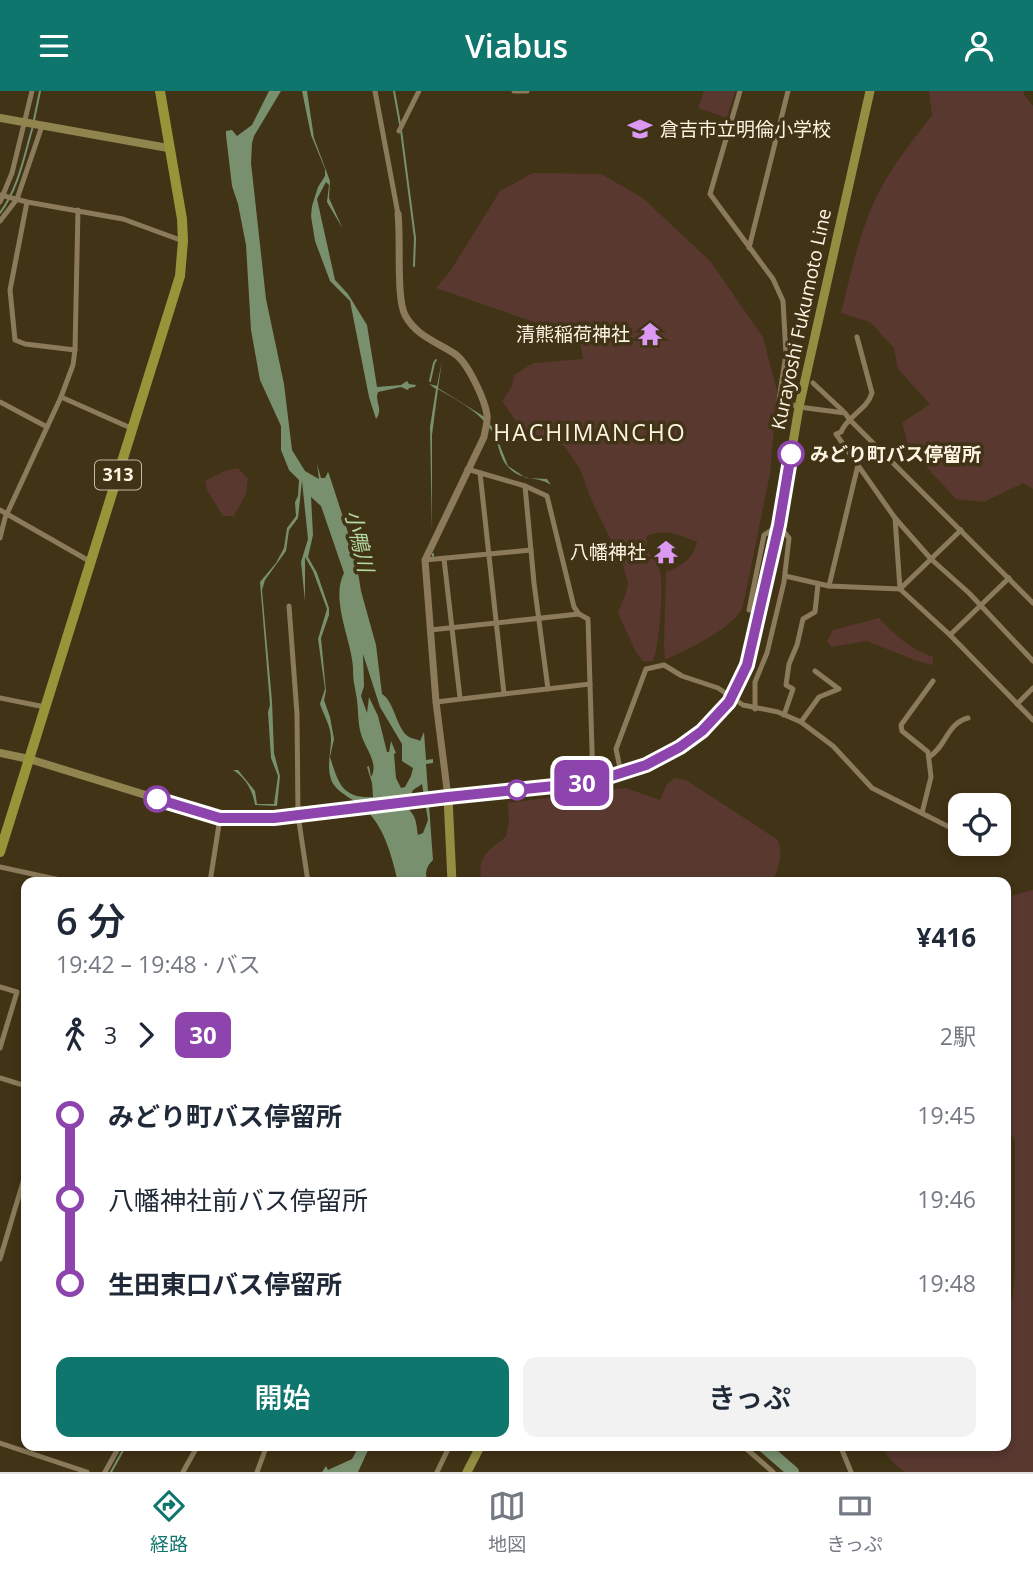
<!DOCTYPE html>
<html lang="ja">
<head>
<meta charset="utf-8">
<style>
	:root { --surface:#fff; --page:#f2f2f3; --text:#1f2937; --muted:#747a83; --line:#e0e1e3; --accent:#0f766e }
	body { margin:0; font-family:"Open Sans","Noto Sans JP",sans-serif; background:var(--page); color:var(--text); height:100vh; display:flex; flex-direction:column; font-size:26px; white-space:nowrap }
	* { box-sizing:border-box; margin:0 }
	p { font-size:23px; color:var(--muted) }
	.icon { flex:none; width:38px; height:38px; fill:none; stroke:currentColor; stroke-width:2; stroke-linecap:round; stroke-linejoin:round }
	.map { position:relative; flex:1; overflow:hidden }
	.drawer { position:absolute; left:21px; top:786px; width:990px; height:574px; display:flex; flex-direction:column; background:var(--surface); border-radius:14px; box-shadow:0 4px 10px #0003 }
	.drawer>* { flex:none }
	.badge { padding:0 14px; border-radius:10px; font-size:24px; line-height:46px }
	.tools { position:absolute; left:948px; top:702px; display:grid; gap:14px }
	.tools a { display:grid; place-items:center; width:63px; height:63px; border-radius:14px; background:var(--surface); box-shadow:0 4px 10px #0003; font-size:35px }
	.map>.badge { position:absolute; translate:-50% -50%; box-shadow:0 0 0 4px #fff }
	.legs { display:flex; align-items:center; gap:10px; height:77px; padding:0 35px; font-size:23px }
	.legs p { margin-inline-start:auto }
	.summary { display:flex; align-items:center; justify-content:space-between; height:119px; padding:0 35px }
	h1 { font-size:38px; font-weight:600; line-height:52px }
	.primary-button { display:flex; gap:14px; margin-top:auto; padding:14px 35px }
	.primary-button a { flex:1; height:80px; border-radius:14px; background:var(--accent); color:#fff; font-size:28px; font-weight:600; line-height:80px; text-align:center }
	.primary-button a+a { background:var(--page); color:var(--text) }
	ul { padding:0 35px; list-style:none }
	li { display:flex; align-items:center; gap:24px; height:84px; font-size:26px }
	li i { display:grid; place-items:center; width:10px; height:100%; margin:0 9px; background:currentColor }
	li i::after { content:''; width:18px; height:18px; margin:-9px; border:5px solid; border-radius:50%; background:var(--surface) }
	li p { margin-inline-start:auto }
	li:first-child i { background:linear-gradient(#0000 50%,currentColor 0) }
	li:last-child i { background:linear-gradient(currentColor 50%,#0000 0) }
	header { display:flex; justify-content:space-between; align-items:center; height:91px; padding:0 35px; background:var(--accent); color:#fff; font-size:32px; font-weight:600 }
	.menu { display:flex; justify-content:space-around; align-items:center; height:98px; border-top:2px solid var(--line); background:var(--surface); font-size:19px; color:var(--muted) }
	.menu a { display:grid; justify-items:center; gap:4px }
	.menu .current { color:var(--accent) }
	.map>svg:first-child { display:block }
</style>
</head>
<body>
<header><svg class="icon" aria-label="menu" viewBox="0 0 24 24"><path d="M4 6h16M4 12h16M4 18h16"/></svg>Viabus<svg class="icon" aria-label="person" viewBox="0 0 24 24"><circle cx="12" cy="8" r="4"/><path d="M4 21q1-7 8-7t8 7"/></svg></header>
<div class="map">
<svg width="1033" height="1381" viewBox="0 0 1033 1381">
	<rect width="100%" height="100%" fill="#413315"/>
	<g fill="#593830">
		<path d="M704 0H735L727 27 698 17Z"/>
		<path d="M929 0H1025L1023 2 1033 15V398L1023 392 984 411 956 408 909 357 902 332 930 313 898 278 894 257 870 231 841 222C851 181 860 137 880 99 894 72 914 48 932 24Z"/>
		<path d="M533 82 601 83 643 107 710 170 763 246 777 300 770 383 743 515C734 538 687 558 665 569L664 552 666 481C682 475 692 469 697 451 680 444 664 437 647 445 645 466 656 465 660 481 664 494 659 557 653 570H643L636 561 618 522 626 502 628 492 623 474 591 408 580 378 565 356 550 348 523 340 502 310 512 295 514 284 533 272 583 268 580 250 571 244 436 197 451 179 500 100Z"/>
		<path d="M238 377 248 388 246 403 234 425H223L207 399 205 390 225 380Z"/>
		<path d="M879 527C895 544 910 558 933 566V574L917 570 867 550 832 556 827 551 833 539Z"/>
		<path d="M675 687 686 689 778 749C783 764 779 777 772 791H482C476 766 488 759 506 746L509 730 508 712 626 697 660 709 667 693Z"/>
		<path d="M1033 799V1381H904L892 1370 880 1355 1006 1354V1215L1013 1206 1015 1176V1050L1006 1033V806Z"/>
	</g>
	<g fill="#79906e" fill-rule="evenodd">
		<path d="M269 0H281L254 45 252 52 251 72 266 208 284 293 292 359 305 380 319 388 317 373 321 387H325L328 381 329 383 355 463 361 500 376 554 382 603C395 611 396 638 409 646 413 648 417 648 420 650L424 641 426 669 433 668V672L426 673 433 769C426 776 425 781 427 791H398C392 767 386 741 369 722 359 710 339 704 332 691 326 676 331 663 331 648 331 635 324 625 320 613L325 598 318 548 327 518 313 480 305 466V510L301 471 308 448 302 390 298 427 289 439 286 460 265 489 262 499 272 610 274 662 280 685 277 715 255 714C253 700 246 687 233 679H238L255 700 257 713H274L278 685 271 667 268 621 270 614 260 491 276 472 284 457 287 437 296 425 295 411 298 405 299 389 289 379 281 359V335L260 289 251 239 246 154 238 113 232 95 226 44V40L232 39 237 45 252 34ZM311 406 321 415 344 482C330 509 352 550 353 577 353 590 354 591 356 603 359 617 357 633 362 646 366 658 379 673 371 686L369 675 367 676 372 692 373 706C341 708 338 690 330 666L334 648 330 626 324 609 326 600 321 547 329 524V517L317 482 308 466 313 444ZM363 563 380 616 402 653V670L413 677 411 685 405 696 401 697 396 687 394 663 396 662 391 650 389 661H387L378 625 369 606 367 622 361 605 364 595ZM422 693 428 729 423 742 418 744C416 732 417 725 406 716L413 699Z"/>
		<path d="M302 0H307L314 47 330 90 329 107 342 136 343 138 327 111 329 94 326 91 317 108 335 189 348 203 367 234 377 296 401 294 407 290 409 293 416 294 415 296 409 297 408 299 401 296 378 301C374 310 384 318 376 328L369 306 350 210 330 190 315 150 311 125 312 115 318 96 325 85V78L311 44Z"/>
		<path d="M442 270 438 297 483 325 493 337 508 375 526 387 547 388 551 394C539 385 522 391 508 376 499 367 499 352 493 342 481 321 458 310 438 298L432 344V442L430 336 436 298 429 293 437 295Z"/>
		<path d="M359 1355H370L358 1381H322L326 1375 328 1379 352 1368Z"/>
	</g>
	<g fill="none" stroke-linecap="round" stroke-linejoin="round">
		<g stroke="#79906e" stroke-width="2">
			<path d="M394 0 400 33"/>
			<path d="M34 29 40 0"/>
			<path d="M401 39 415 147 414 175"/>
			<path d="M0 122C19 96 24 65 33 35"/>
			<path d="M430 290 434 272 436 269"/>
			<path d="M433 463V465"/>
			<path d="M111 1381 126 1354"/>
		</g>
		<path stroke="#79906e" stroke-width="12" d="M762 1354 793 1381"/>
		<g stroke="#8b7b5b" stroke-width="5">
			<path d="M375 0 398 123"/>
			<path d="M514 0H527"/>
			<path d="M740 0 710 103 773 188 783 210 786 263 779 309 799 316 845 322 850 329 1033 512"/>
			<path d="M399 40 419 0"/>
			<path d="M0 104 27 111 123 128 183 150"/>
			<path d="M0 111 12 82 32 0"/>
			<path d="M0 130 17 108 42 35"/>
			<path d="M749 157 788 0"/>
			<path d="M857 246 872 302C867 319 847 325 841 341L836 343 895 427 931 468 969 502 1033 570"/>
			<path d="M75 259 78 119"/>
			<path d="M813 292 843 320"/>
			<path d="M61 306 133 338"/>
			<path d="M0 311 47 336"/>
			<path d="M467 378 525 395 547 405 574 516 579 523 588 528 593 691"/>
			<path d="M480 382 504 603"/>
			<path d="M525 395 534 492 548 598"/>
			<path d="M0 419 91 471"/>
			<path d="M895 427 900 498 950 544 1033 629"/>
			<path d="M0 447 5 427 61 306 73 274 75 259 25 253 15 249 10 199 27 111"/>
			<path d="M444 468 460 607"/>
			<path d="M425 469 531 459"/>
			<path d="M785 485 829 495 900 498 961 439"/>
			<path d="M829 495 858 374"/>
			<path d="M289 515 297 623 298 724 308 791"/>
			<path d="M749 519 764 444 779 434 789 447 784 491 767 562 755 591V618"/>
			<path d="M430 539 579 523"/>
			<path d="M950 544 1009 487"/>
			<path d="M0 607 45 616"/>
			<path d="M436 611 590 593"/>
			<path d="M1017 613 1033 597"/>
			<path d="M784 624 793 598 786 594 789 573 797 554 803 528 815 521 818 493"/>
			<path d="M801 631 819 606 839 598 815 580"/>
			<path d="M929 666C946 656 947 632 968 627"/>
			<path d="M621 682 616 658 646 578 664 574 682 585 718 597 743 614 778 621 801 631 833 655 872 697 961 742"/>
			<path d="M922 722 931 686 928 661 902 640 901 634 933 590"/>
			<path d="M0 776 69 791"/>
			<path d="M210 791 220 727"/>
			<path d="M0 896 17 901 0 957"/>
			<path d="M0 987 26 995"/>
			<path d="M0 1168 26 1081"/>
			<path d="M0 1352 87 1381"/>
			<path d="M742 1354 773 1381"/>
			<path d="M836 1354 842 1359 851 1381"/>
			<path d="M105 1381 120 1354"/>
			<path d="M183 1381 198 1354"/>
			<path d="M257 1381 267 1354"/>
			<path d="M437 1381 450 1354"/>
		</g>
		<path stroke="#8b7b5b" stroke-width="7" d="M398 123C401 147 396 207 405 224 416 245 437 251 455 263 468 272 485 309 487 324 488 331 485 339 484 346L425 469 436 611 448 706"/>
		<g stroke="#90854f" stroke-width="8">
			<path d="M0 27 168 57"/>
			<path d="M0 662 29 668 220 727H274L448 706"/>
		</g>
		<g stroke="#948e42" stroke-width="9">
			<path d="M452 791 448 706 593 691 607 688 646 674 680 656 702 640 729 611 741 591 753 554 779 434 799 316 870 0"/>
			<path d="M467 1381 481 1354"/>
		</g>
		<path stroke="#97943a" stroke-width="10" d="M0 761 180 185 183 150 182 128 160 0"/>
	</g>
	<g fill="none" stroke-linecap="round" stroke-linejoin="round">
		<g stroke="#fff" stroke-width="16">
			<path id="line-1" d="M157 708 220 727H274L448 706 593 691 646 674 680 656 702 640 729 611 747 574 779 434 791 363"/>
		</g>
		<use href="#line-1" stroke="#8e44ad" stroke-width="10"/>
	</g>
	<defs>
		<g id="school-bare" transform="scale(1.89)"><path d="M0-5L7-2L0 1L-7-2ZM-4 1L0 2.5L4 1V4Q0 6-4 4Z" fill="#dc99f4" stroke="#413315" stroke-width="2.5" paint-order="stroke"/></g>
		<g id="temple-bare" transform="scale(1.89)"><path d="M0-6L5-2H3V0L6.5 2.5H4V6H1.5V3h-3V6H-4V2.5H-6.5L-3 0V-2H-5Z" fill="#dc99f4" stroke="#413315" stroke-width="2.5" paint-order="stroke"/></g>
	</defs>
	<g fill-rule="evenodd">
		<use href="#school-bare" x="640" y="38"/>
		<use href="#temple-bare" x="650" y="243"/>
		<use href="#temple-bare" x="666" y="461"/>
	</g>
	<g fill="#fff" stroke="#8e44ad" stroke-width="3.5">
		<circle cx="791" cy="363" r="12"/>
		<circle cx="517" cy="699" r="9"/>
		<circle cx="157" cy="708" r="12"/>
	</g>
	<g text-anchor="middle" stroke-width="7" stroke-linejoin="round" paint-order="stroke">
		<rect fill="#413315" stroke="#c5baa5" stroke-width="2" x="95" y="369.5" width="46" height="29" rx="5"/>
		<g font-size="18" font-weight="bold" fill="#fdf4e3">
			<text x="118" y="390">313</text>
		</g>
		<g font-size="19" fill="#fdf4e3" stroke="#413315" text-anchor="end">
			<text x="660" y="45" text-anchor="start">倉吉市立明倫小学校</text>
			<text x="630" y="250">清熊稲荷神社</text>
			<text x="646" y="468">八幡神社</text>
		</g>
		<g font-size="19" fill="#fdf4e3" stroke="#413315">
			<text transform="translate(801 228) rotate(-78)" y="7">Kurayoshi Fukumoto Line</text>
		</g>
		<g font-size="19" font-weight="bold" fill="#fdf4e3" stroke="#413315" text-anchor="start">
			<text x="810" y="370">みどり町バス停留所</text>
		</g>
		<g font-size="21" font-style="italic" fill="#b3d9a0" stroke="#413315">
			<text transform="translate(359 450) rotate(77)" y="7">小鴨川</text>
		</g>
		<g font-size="23" letter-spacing="2" fill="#fdf4e3" stroke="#413315">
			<text x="590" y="350">HACHIMANCHO</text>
		</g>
	</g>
</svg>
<div class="tools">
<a><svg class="icon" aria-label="locate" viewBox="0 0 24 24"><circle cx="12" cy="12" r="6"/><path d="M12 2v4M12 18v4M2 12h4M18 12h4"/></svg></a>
</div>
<b class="badge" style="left:582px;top:692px;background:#8e44ad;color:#fff">30</b>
<section class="drawer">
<div class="summary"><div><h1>6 分</h1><p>19:42 – 19:48 · バス</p></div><b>¥416</b></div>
<div class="legs"><svg class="icon" aria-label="walk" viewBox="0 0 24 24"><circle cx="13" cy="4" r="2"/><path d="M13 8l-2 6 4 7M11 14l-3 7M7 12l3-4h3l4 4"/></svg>3<svg class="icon" aria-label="forward" viewBox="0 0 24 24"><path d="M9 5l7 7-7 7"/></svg><b class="badge" style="background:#8e44ad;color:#fff">30</b><p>2駅</p></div>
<ul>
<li><i style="color:#8e44ad"></i><b>みどり町バス停留所</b><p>19:45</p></li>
<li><i style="color:#8e44ad"></i><span>八幡神社前バス停留所</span><p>19:46</p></li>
<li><i style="color:#8e44ad"></i><b>生田東口バス停留所</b><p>19:48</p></li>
</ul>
<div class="primary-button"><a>開始</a><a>きっぷ</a></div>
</section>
</div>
<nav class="menu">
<a class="current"><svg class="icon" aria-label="directions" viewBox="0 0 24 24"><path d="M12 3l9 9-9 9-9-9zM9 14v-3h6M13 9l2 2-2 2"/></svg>経路</a>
<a><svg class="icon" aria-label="map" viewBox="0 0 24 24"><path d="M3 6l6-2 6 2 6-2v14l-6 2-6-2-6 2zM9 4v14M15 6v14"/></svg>地図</a>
<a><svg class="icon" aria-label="tickets" viewBox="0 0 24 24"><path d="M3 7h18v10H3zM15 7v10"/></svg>きっぷ</a>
</nav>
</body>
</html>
